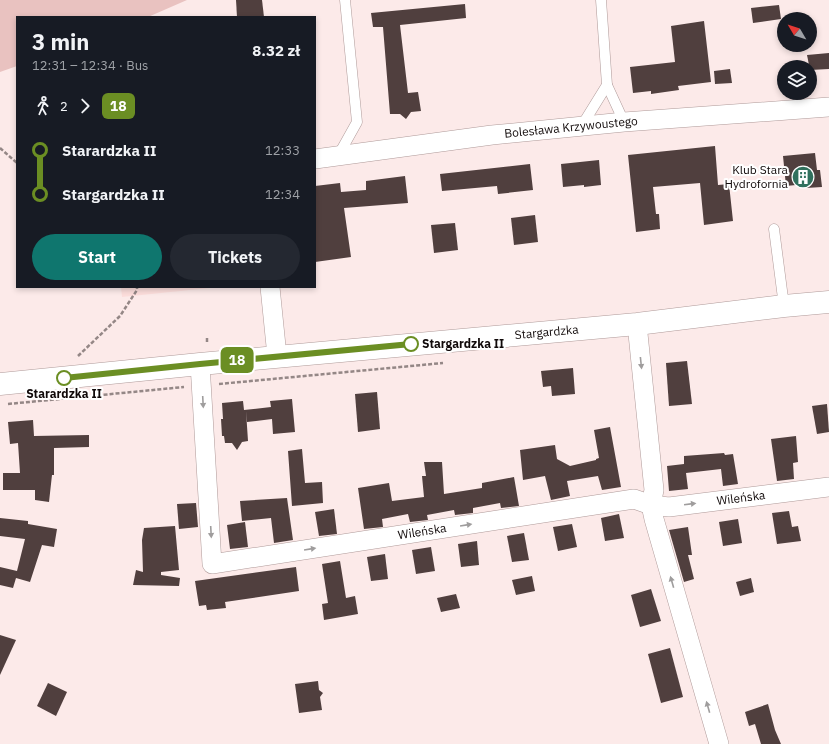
<!DOCTYPE html>
<html lang="en">
<head>
<meta charset="utf-8">
<style>
	:root { --surface:#171b24; --page:#242831; --text:#f1f3f6; --muted:#9ea1a6; --accent:#0f766e }
	body { margin:0; font-family:"IBM Plex Sans",sans-serif; background:var(--page); color:var(--text); height:100vh; display:flex; flex-direction:column; font-size:15px; white-space:nowrap }
	* { box-sizing:border-box; margin:0 }
	p { font-size:13px; color:var(--muted) }
	.icon { flex:none; width:22px; height:22px; fill:none; stroke:currentColor; stroke-width:2; stroke-linecap:round; stroke-linejoin:round }
	.map { position:relative; flex:1; overflow:hidden }
	.panel { position:absolute; left:16px; top:16px; width:300px; height:272px; display:flex; flex-direction:column; background:var(--surface); border-radius:0px; box-shadow:0 2px 6px #0003 }
	.panel>* { flex:none }
	.badge { padding:0 8px; border-radius:6px; font-size:14px; line-height:26px }
	.needle { width:26px; rotate:309deg }
	.tools { position:absolute; left:777px; top:12px; display:grid; gap:8px }
	.tools a { display:grid; place-items:center; width:40px; height:40px; border-radius:50%; background:var(--surface); box-shadow:0 2px 6px #0003; font-size:20px }
	.map>.badge { position:absolute; translate:-50% -50%; box-shadow:0 0 0 2px #fff }
	.legs { display:flex; align-items:center; gap:6px; height:44px; padding:0 16px; font-size:13px }
	.legs p { margin-inline-start:auto }
	.headline { display:flex; align-items:center; justify-content:space-between; height:68px; padding:0 16px }
	h1 { font-size:22px; font-weight:700; line-height:30px }
	.button { display:flex; gap:8px; margin-top:auto; padding:8px 16px }
	.button a { flex:1; height:46px; border-radius:24px; background:var(--accent); color:#fff; font-size:16px; font-weight:700; line-height:46px; text-align:center }
	.button a+a { background:var(--page); color:var(--text) }
	ul { padding:0 16px; list-style:none }
	li { display:flex; align-items:center; gap:14px; height:44px; font-size:15px }
	li i { display:grid; place-items:center; width:6px; height:100%; margin:0 5px; background:currentColor }
	li i::after { content:''; width:10px; height:10px; margin:-5px; border:3px solid; border-radius:50%; background:var(--surface) }
	li p { margin-inline-start:auto }
	li:first-child i { background:linear-gradient(#0000 50%,currentColor 0) }
	li:last-child i { background:linear-gradient(currentColor 50%,#0000 0) }
	.map>svg:first-child { display:block }
</style>
</head>
<body>
<div class="map">
<svg width="829" height="744" viewBox="0 0 829 744">
	<rect width="100%" height="100%" fill="#fceae9"/>
	<path fill="#fcdddb" d="M121 287H219L122 297Z"/>
	<path fill="#e9c2c0" d="M0 0H187L148 17H17V66L0 72Z"/>
	<g fill="#503f3e">
		<path d="M236 0H262L264 17H237Z"/>
		<path d="M465 4 466 18 400 25 408 93 418 92 421 111 411 112 406 119 400 114H390L383 27H373L371 13Z"/>
		<path d="M779 5 781 19 753 23 751 8Z"/>
		<path d="M704 21 711 82 678 86 679 90 651 94V91L633 93 630 67 675 62 671 26Z"/>
		<path d="M829 53V69L810 70 807 55Z"/>
		<path d="M730 69 732 83 715 84 714 71Z"/>
		<path d="M715 146 718 185 729 184 733 221 704 225 700 183 653 187 656 214H659L660 229 636 232 628 155Z"/>
		<path d="M815 153 817 170H820L822 187 806 188V184L786 186 783 156Z"/>
		<path d="M599 160 601 185 584 187V185L563 187 561 164Z"/>
		<path d="M530 164 533 190 498 194 497 186 442 191 440 174Z"/>
		<path d="M405 176 408 203 344 208 351 257 315 262V186L340 183 341 192 366 190V181Z"/>
		<path d="M535 215 538 242 514 245 511 218Z"/>
		<path d="M455 223 458 250 434 253 431 225Z"/>
		<path d="M687 361 692 404 669 406 666 363Z"/>
		<path d="M573 368 575 394 552 396 551 386 543 387 541 371Z"/>
		<path d="M377 392 380 429 358 432 355 394Z"/>
		<path d="M292 399 295 432 273 434 272 419 247 422 246 411 248 441 242 442 237 450 232 443H225L224 436H222L221 419H223L222 403 243 401 244 410 271 407 270 401Z"/>
		<path d="M827 404 829 432 817 434 812 406Z"/>
		<path d="M33 420 34 436 89 435V447L54 448V475H52L49 502 35 500V490H3V473H20L18 443 10 444 8 422Z"/>
		<path d="M610 427 621 487 602 490 598 476 567 481 570 496 551 500 545 476 523 480 520 450 555 445 557 459 570 466 596 460V459L599 458 594 430Z"/>
		<path d="M796 436 798 462 793 463 794 479 777 481 771 439Z"/>
		<path d="M302 449 305 483 322 482 323 503 292 506 288 451Z"/>
		<path d="M724 453 725 455 733 454 738 484 723 486 721 469 686 473 688 489 669 491 667 466 684 464V456Z"/>
		<path d="M424 462H442L444 494 482 488V483L514 477 519 506 501 508 500 503 473 508V513L455 515 454 510 427 515 428 520 410 522 408 514 382 519 383 527 364 529 358 488 389 483 392 501 424 497 422 476H426Z"/>
		<path d="M287 498 293 540 274 543 271 518 242 521 240 501Z"/>
		<path d="M196 503 198 527 179 529 177 504Z"/>
		<path d="M334 509 337 534 319 536 315 512Z"/>
		<path d="M789 511 792 527 798 526 801 541 777 544 772 513Z"/>
		<path d="M619 514 624 538 605 541 601 518Z"/>
		<path d="M0 518 28 521V524L57 529 54 547 42 545 30 582 16 578 13 588 0 585V567L17 571 25 539 0 536Z"/>
		<path d="M738 519 742 543 723 546 719 522Z"/>
		<path d="M245 522 248 547 230 549 227 525Z"/>
		<path d="M572 524 577 547 558 551 553 527Z"/>
		<path d="M175 526 179 570 161 572V575L180 578 179 586 133 585 136 570 143 572 142 540 144 528Z"/>
		<path d="M688 527 692 555H688L694 579 684 582 669 530Z"/>
		<path d="M524 533 529 560 512 562 507 536Z"/>
		<path d="M477 541 479 565 461 567 458 544Z"/>
		<path d="M431 547 435 571 416 574 412 550Z"/>
		<path d="M385 554 388 579 371 581 367 557Z"/>
		<path d="M340 561 346 598 355 596 358 614 324 620 322 604 328 603 322 564Z"/>
		<path d="M296 567 299 591 225 602 226 608 207 610 206 605 199 606 195 581Z"/>
		<path d="M532 576 535 591 516 595 512 580Z"/>
		<path d="M751 578 754 592 740 596 736 582Z"/>
		<path d="M651 589 661 621 640 627 631 595Z"/>
		<path d="M456 594 460 608 441 612 437 598Z"/>
		<path d="M0 635 16 640 0 675Z"/>
		<path d="M670 648 683 697 661 703 648 654Z"/>
		<path d="M318 681 319 690 323 693 320 697 322 710 299 713 295 684Z"/>
		<path d="M48 683 67 692 56 716 37 706Z"/>
		<path d="M768 704 775 730 781 744H761L755 724 749 726 745 712Z"/>
	</g>
	<g fill="none" stroke-linecap="round" stroke-linejoin="round">
		<g stroke="#af9a99" stroke-width="11">
			<g id="service">
				<path d="M607 85 624 122"/>
				<path d="M581 127 607 85 601 0"/>
				<path d="M338 156 357 122 345 0"/>
				<path d="M774 229 784 306"/>
			</g>
		</g>
		<g stroke="#af9a99" stroke-width="20">
			<g id="minor">
				<path id="s1" d="M315 159 492 135 624 122 829 107"/>
				<path d="M270 287 277 356"/>
				<path d="M637 324 654 490 651 505 654 519 719 744"/>
				<path id="s2" d="M200 364 212 564 634 499 651 505 669 507 829 487"/>
			</g>
		</g>
		<g stroke="#af9a99" stroke-width="23">
			<g id="tertiary">
				<path id="s3" d="M0 384 200 364 637 324 784 306 829 302"/>
			</g>
		</g>
		<g stroke="#948786" stroke-width="2.5" stroke-dasharray="4 2" stroke-linecap="butt">
			<path d="M0 148 17 163"/>
			<path d="M207 338V344"/>
			<path d="M78 356 120 316 137 290V287"/>
			<path d="M219 384 443 363"/>
			<path d="M8 404 184 387"/>
		</g>
		<use href="#service" stroke="#fff" stroke-width="10"/>
		<use href="#minor" stroke="#fff" stroke-width="19"/>
		<use href="#tertiary" stroke="#fff" stroke-width="22"/>
	</g>
	<defs><path id="oneway-solid" d="M-6-.8H1V-3.2L6.5 0L1 3.2V.8H-6Z"/></defs>
	<g fill="#9f9d9d">
		<use href="#oneway-solid" transform="translate(641 363) rotate(84)"/>
		<use href="#oneway-solid" transform="translate(203 402) rotate(87)"/>
		<use href="#oneway-solid" transform="translate(690 504) rotate(-7)"/>
		<use href="#oneway-solid" transform="translate(466 525) rotate(-9)"/>
		<use href="#oneway-solid" transform="translate(211 532) rotate(87)"/>
		<use href="#oneway-solid" transform="translate(310 549) rotate(-9)"/>
		<use href="#oneway-solid" transform="translate(672 582) rotate(-106)"/>
		<use href="#oneway-solid" transform="translate(708 707) rotate(-106)"/>
	</g>
	<g fill="none" stroke-linecap="round" stroke-linejoin="round">
		<g stroke="#fff" stroke-width="9">
			<path id="line-1" d="M64 378 200 364 411 344"/>
		</g>
		<use href="#line-1" stroke="#6b8e23" stroke-width="6"/>
	</g>
	<defs>
		<g id="building-disc" transform="scale(1.15)"><circle r="9.5" fill="#30705d" stroke="#fff"/><path d="M-4-6H4V6H1V3H-1V6H-4ZM-2.5-4.3h1.7v1.8h-1.7ZM.8-4.3h1.7v1.8H.8ZM-2.5-1h1.7V.8h-1.7ZM.8-1h1.7V.8H.8Z" fill="#fff"/></g>
	</defs>
	<g fill-rule="evenodd">
		<use href="#building-disc" x="803" y="177"/>
	</g>
	<g fill="#fff" stroke="#6b8e23" stroke-width="2">
		<circle cx="411" cy="344" r="7"/>
		<circle cx="64" cy="378" r="7"/>
	</g>
	<g text-anchor="middle" stroke-width="4" stroke-linejoin="round" paint-order="stroke">
		<g font-size="12" fill="#100909" stroke="#fff">
			<text dy="4" stroke="none"><textPath href="#s1" startOffset="258">Bolesława Krzywoustego</textPath></text>
			<text dy="4" stroke="none"><textPath href="#s3" startOffset="549">Stargardzka</textPath></text>
			<text dy="4" stroke="none"><textPath href="#s2" startOffset="736">Wileńska</textPath></text>
			<text dy="4" stroke="none"><textPath href="#s2" startOffset="413">Wileńska</textPath></text>
		</g>
		<g font-size="12" fill="#100909" stroke="#fff" text-anchor="end">
			<text x="788" y="174">Klub Stara<tspan x="788" dy="14">Hydrofornia</tspan></text>
		</g>
		<g font-size="12" font-weight="bold" fill="#100909" stroke="#fff" text-anchor="start">
			<text x="422" y="348">Stargardzka II</text>
			<text x="64" y="398" text-anchor="middle">Starardzka II</text>
		</g>
	</g>
</svg>
<div class="tools">
<a><svg class="needle" viewBox="-14 -14 28 28"><path d="M0-13l5 13h-10z" fill="#e53935"/><path d="M0 13l5-13h-10z" fill="#9ea1a6"/></svg></a>
<a><svg class="icon" aria-label="layers" viewBox="0 0 24 24"><path d="M12 4l9 5-9 5-9-5zM3 14l9 5 9-5"/></svg></a>
</div>
<b class="badge" style="left:237px;top:360px;background:#6b8e23;color:#fff">18</b>
<section class="panel">
<div class="headline"><div><h1>3 min</h1><p>12:31 – 12:34 · Bus</p></div><b>8.32 zł</b></div>
<div class="legs"><svg class="icon" aria-label="walk" viewBox="0 0 24 24"><circle cx="13" cy="4" r="2"/><path d="M13 8l-2 6 4 7M11 14l-3 7M7 12l3-4h3l4 4"/></svg>2<svg class="icon" aria-label="forward" viewBox="0 0 24 24"><path d="M9 5l7 7-7 7"/></svg><b class="badge" style="background:#6b8e23;color:#fff">18</b></div>
<ul>
<li><i style="color:#6b8e23"></i><b>Starardzka II</b><p>12:33</p></li>
<li><i style="color:#6b8e23"></i><b>Stargardzka II</b><p>12:34</p></li>
</ul>
<div class="button"><a>Start</a><a>Tickets</a></div>
</section>
</div>
</body>
</html>
